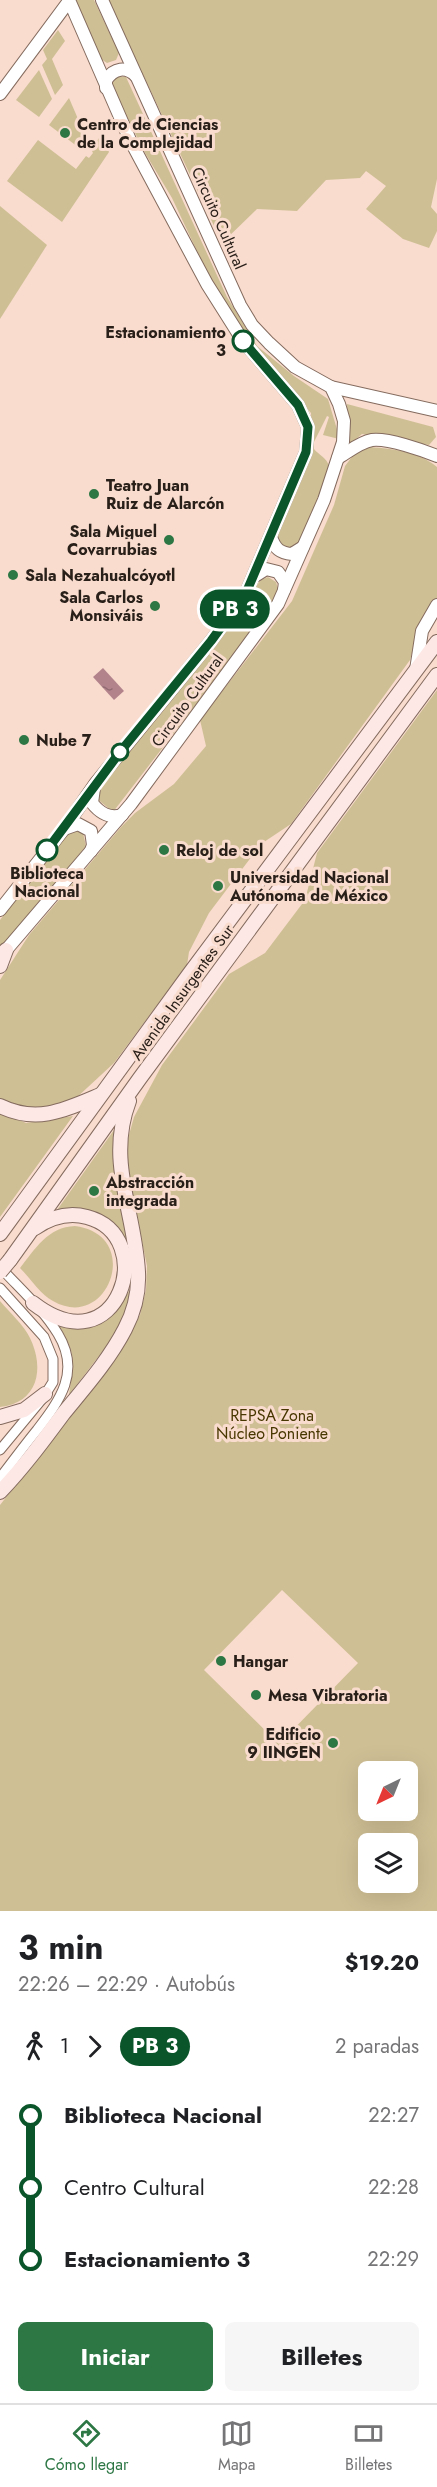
<!DOCTYPE html>
<html lang="es">
<head>
<meta charset="utf-8">
<style>
	:root { --surface:#fff; --page:#f6f6f6; --text:#202124; --muted:#757577; --line:#e0e0e0; --accent:#2d7745 }
	body { margin:0; font-family:Jost,sans-serif; background:var(--page); color:var(--text); height:100vh; display:flex; flex-direction:column; font-size:22px; white-space:nowrap }
	* { box-sizing:border-box; margin:0 }
	p { font-size:20px; color:var(--muted) }
	.icon { flex:none; width:33px; height:33px; fill:none; stroke:currentColor; stroke-width:2; stroke-linecap:round; stroke-linejoin:round }
	.map { position:relative; height:1911px; overflow:hidden }
	.side { display:flex; flex-direction:column; background:var(--surface); flex:1 }
	.side>* { flex:none }
	.badge { padding:0 12px; border-radius:20px; font-size:21px; line-height:39px }
	.needle { width:39px; rotate:223deg }
	.controls { position:absolute; left:358px; top:1761px; display:grid; gap:12px }
	.controls a { display:grid; place-items:center; width:60px; height:60px; border-radius:9px; background:var(--surface); box-shadow:0 6px 24px #0002; font-size:30px }
	.map>.badge { position:absolute; translate:-50% -50%; box-shadow:0 0 0 3px #fff }
	.legs { display:flex; align-items:center; gap:9px; height:66px; padding:0 18px; font-size:20px }
	.legs p { margin-inline-start:auto }
	.overview { display:flex; align-items:center; justify-content:space-between; height:102px; padding:0 18px }
	h1 { font-size:33px; font-weight:700; line-height:45px }
	.button { display:flex; gap:12px; margin-top:auto; padding:12px 18px }
	.button a { flex:1; height:69px; border-radius:9px; background:var(--accent); color:#fff; font-size:24px; font-weight:700; line-height:69px; text-align:center }
	.button a+a { background:var(--page); color:var(--text) }
	ul { padding:0 18px; list-style:none }
	li { display:flex; align-items:center; gap:21px; height:72px; font-size:22px }
	li i { display:grid; place-items:center; width:9px; height:100%; margin:0 8px; background:currentColor }
	li i::after { content:''; width:15px; height:15px; margin:-8px; border:4px solid; border-radius:50%; background:var(--surface) }
	li p { margin-inline-start:auto }
	li:first-child i { background:linear-gradient(#0000 50%,currentColor 0) }
	li:last-child i { background:linear-gradient(currentColor 50%,#0000 0) }
	.dock { display:flex; justify-content:space-around; align-items:center; height:84px; border-top:2px solid var(--line); background:var(--surface); font-size:16px; color:var(--muted) }
	.dock a { display:grid; justify-items:center; gap:3px }
	.dock .current { color:var(--accent) }
	.map>svg:first-child { display:block }
</style>
</head>
<body>
<div class="map">
<svg width="437" height="1911" viewBox="0 0 437 1911">
	<defs>
		<pattern id="water-ripples" width="26" height="14" patternUnits="userSpaceOnUse" patternTransform="scale(1.5)"><rect width="26" height="14" fill="#b3838c"/><path d="M2 4q2-2 4 0t4 0M15 11q2-2 4 0t4 0" fill="none" stroke="#926b72"/></pattern>
	</defs>
	<rect width="100%" height="100%" fill="#f9dcce"/>
	<g fill="#cfbf95" fill-rule="evenodd">
		<path d="M74 0H94L119 53 116 60 107 63 98 57Z"/>
		<path d="M108 0H437V179L431 207 437 214V231L429 248 403 239 366 209 386 186 366 171 360 178 326 180 297 211 257 209 222 243Z"/>
		<path d="M58 30 65 41 52 59 63 85 55 95 42 65 47 59 43 50Z"/>
		<path d="M39 70 52 99 39 117 16 100Z"/>
		<path d="M116 76 126 77 227 297 257 346 294 376 328 399 339 436V439L323 435 329 417 327 416 314 442V449C319 455 327 458 329 466 334 481 304 532 296 548L284 549 276 540 278 528 312 451 311 413 247 341 219 298 172 198 145 153 111 85Z"/>
		<path d="M69 98 88 142 82 150 49 125Z"/>
		<path d="M102 134 109 152 62 222 7 181 38 140 76 169 86 156 89 158 93 153 91 149Z"/>
		<path d="M0 206 47 245 0 319Z"/>
		<path d="M347 404 433 427 436 437 429 445 362 434 348 446Z"/>
		<path d="M371 447C393 449 420 452 437 467V599L421 621 410 660 291 824 261 844 209 913 189 952 187 965 114 1063 74 1100 31 1112 0 1100V980L29 935 122 826 135 813 174 784 206 746 200 720 292 601 334 505 345 466 354 454Z"/>
		<path d="M268 577 276 582 279 592 272 606 113 812 96 798 98 784 261 580Z"/>
		<path d="M437 690V1911H0V1505L122 1349 140 1315 146 1290 147 1266 127 1168V1142L134 1117 162 1065 229 974 265 953 305 900 317 853ZM282 1590 358 1663 279 1744 204 1670ZM369 1772H408V1810H369ZM369 1844H408V1882H369Z"/>
		<path d="M71 829 83 833 86 846 0 952V920L62 837Z"/>
		<path d="M0 1111 26 1123 73 1116 0 1217Z"/>
		<path d="M114 1130V1156L127 1243C108 1216 90 1206 57 1210Z"/>
		<path d="M75 1226C144 1235 108 1333 53 1301 41 1295 30 1278 20 1268 35 1249 48 1227 75 1226Z"/>
		<path d="M134 1284 126 1313 115 1335 69 1395C74 1361 77 1356 59 1326 102 1329 111 1318 134 1284Z"/>
		<path d="M0 1301C10 1313 24 1325 30 1338 45 1369 38 1403 0 1407Z"/>
	</g>
	<path fill="url(#water-ripples)" d="M103 668 124 691 114 700 93 677Z"/>
	<g fill="none" stroke-linecap="round" stroke-linejoin="round">
		<g stroke="#846b5e" stroke-width="11">
			<g id="minor">
				<path d="M0 1288 44 1337 53 1359V1382L43 1398 0 1450"/>
				<path d="M0 1478C12 1462 24 1446 37 1430 60 1400 81 1372 58 1334 43 1309 19 1288 0 1267"/>
			</g>
		</g>
		<g stroke="#846b5e" stroke-width="14">
			<g id="tertiary">
				<path d="M106 88V80C114 68 126 66 136 76"/>
				<path d="M0 94 69 1"/>
				<path d="M331 387 437 411"/>
				<path d="M338 458C348 452 360 442 372 440 388 438 422 450 437 456"/>
				<path d="M271 537C275 549 280 553 292 554L303 547"/>
				<path d="M255 576 266 569 278 572 285 582 284 590"/>
				<path d="M416 670 422 631 437 605"/>
				<path d="M94 788 92 803C100 813 109 819 122 815"/>
				<path d="M64 829 78 824 91 831 93 845 91 851"/>
				<path d="M0 910 64 829 95 784 211 641 246 593 306 452 308 427 298 405 243 341 207 284 130 140 69 0"/>
				<path d="M1 956 131 804 278 604 324 500 343 442 344 421 339 404 331 387 295 367 269 343 252 325 240 305 102 0"/>
			</g>
		</g>
		<g stroke="#846b5e" stroke-width="16">
			<g id="secondary">
				<path d="M0 966 6 950"/>
				<path d="M0 1106C37 1124 65 1110 100 1095"/>
				<path d="M0 1234 190 973 437 642"/>
				<path d="M10 1260 140 1078 437 675"/>
				<path d="M33 1303C119 1370 160 1236 87 1217 68 1212 51 1217 35 1228"/>
				<path d="M0 1417 24 1410 45 1394"/>
				<path d="M0 1492C23 1468 43 1441 63 1414 85 1387 109 1360 125 1329 134 1312 139 1291 138 1272 135 1212 106 1161 129 1101"/>
			</g>
		</g>
		<use href="#minor" stroke="#fff" stroke-width="9"/>
		<use href="#tertiary" stroke="#fff" stroke-width="12"/>
		<use href="#secondary" stroke="#fde8e6" stroke-width="14"/>
		<g stroke="#846b5e" stroke-width="16" stroke-linecap="butt">
			<path id="secondary-bridge" d="M0 1272 10 1260"/>
		</g>
		<use href="#secondary-bridge" stroke="#fde8e6" stroke-width="14"/>
	</g>
	<g fill="none" stroke-linecap="round" stroke-linejoin="round">
		<g stroke="#fff" stroke-width="14">
			<path id="line-1" d="M47 850 120 752 211 641 246 593 306 452 308 427 298 405 243 341"/>
		</g>
		<use href="#line-1" stroke="#0b552a" stroke-width="9"/>
	</g>
	<g fill="#2d7745" stroke="#f9dcce" stroke-width="2">
		<circle cx="65" cy="133" r="6"/>
		<circle cx="94" cy="494" r="6"/>
		<circle cx="169" cy="540" r="6"/>
		<circle cx="13" cy="575" r="6"/>
		<circle cx="155" cy="606" r="6"/>
		<circle cx="24" cy="740" r="6"/>
		<circle cx="164" cy="850" r="6"/>
		<circle cx="218" cy="886" r="6"/>
		<circle cx="94" cy="1191" r="6"/>
		<circle cx="221" cy="1661" r="6"/>
		<circle cx="256" cy="1695" r="6"/>
		<circle cx="333" cy="1743" r="6"/>
	</g>
	<g fill="#fff" stroke="#0b552a" stroke-width="3">
		<circle cx="243" cy="341" r="10"/>
		<circle cx="120" cy="752" r="8"/>
		<circle cx="47" cy="850" r="10"/>
	</g>
	<g text-anchor="middle" stroke-width="6" stroke-linejoin="round" paint-order="stroke">
		<g font-size="16" font-weight="bold" fill="#2a201a" stroke="#f9dcce" text-anchor="start">
			<text x="77" y="130">Centro de Ciencias<tspan x="77" dy="18">de la Complejidad</tspan></text>
			<text x="106" y="491">Teatro Juan<tspan x="106" dy="18">Ruiz de Alarcón</tspan></text>
			<text x="157" y="537" text-anchor="end">Sala Miguel<tspan x="157" dy="18">Covarrubias</tspan></text>
			<text x="25" y="581">Sala Nezahualcóyotl</text>
			<text x="143" y="603" text-anchor="end">Sala Carlos<tspan x="143" dy="18">Monsiváis</tspan></text>
			<text x="36" y="746">Nube 7</text>
			<text x="176" y="856">Reloj de sol</text>
			<text x="230" y="883">Universidad Nacional<tspan x="230" dy="18">Autónoma de México</tspan></text>
			<text x="106" y="1188">Abstracción<tspan x="106" dy="18">integrada</tspan></text>
			<text x="233" y="1667">Hangar</text>
			<text x="268" y="1701">Mesa Vibratoria</text>
			<text x="321" y="1740" text-anchor="end">Edificio<tspan x="321" dy="18">9 IINGEN</tspan></text>
		</g>
		<g font-size="16" fill="#2a201a" stroke="#f9dcce">
			<text transform="translate(219 218) rotate(66)" y="6">Circuito Cultural</text>
			<text transform="translate(187 700) rotate(-54)" y="6">Circuito Cultural</text>
			<text transform="translate(182 992) rotate(-54)" y="6">Avenida Insurgentes Sur</text>
		</g>
		<g font-size="16" font-weight="bold" fill="#2a201a" stroke="#f9dcce" text-anchor="end">
			<text x="226" y="338">Estacionamiento<tspan x="226" dy="18">3</tspan></text>
			<text x="47" y="879" text-anchor="middle">Biblioteca<tspan x="47" dy="18">Nacional</tspan></text>
		</g>
		<g font-size="16" fill="#483700" stroke="#f9dcce">
			<text x="272" y="1421">REPSA Zona<tspan x="272" dy="18">Núcleo Poniente</tspan></text>
		</g>
	</g>
</svg>
<div class="controls">
<a><svg class="needle" viewBox="-14 -14 28 28"><path d="M0-13l5 13h-10z" fill="#e53935"/><path d="M0 13l5-13h-10z" fill="#757577"/></svg></a>
<a><svg class="icon" aria-label="layers" viewBox="0 0 24 24"><path d="M12 4l9 5-9 5-9-5zM3 14l9 5 9-5"/></svg></a>
</div>
<b class="badge" style="left:235px;top:609px;background:#0b552a;color:#fff">PB 3</b>
</div>
<section class="side">
<div class="overview"><div><h1>3 min</h1><p>22:26 – 22:29 · Autobús</p></div><b>$19.20</b></div>
<div class="legs"><svg class="icon" aria-label="walk" viewBox="0 0 24 24"><circle cx="13" cy="4" r="2"/><path d="M13 8l-2 6 4 7M11 14l-3 7M7 12l3-4h3l4 4"/></svg>1<svg class="icon" aria-label="forward" viewBox="0 0 24 24"><path d="M9 5l7 7-7 7"/></svg><b class="badge" style="background:#0b552a;color:#fff">PB 3</b><p>2 paradas</p></div>
<ul>
<li><i style="color:#0b552a"></i><b>Biblioteca Nacional</b><p>22:27</p></li>
<li><i style="color:#0b552a"></i><span>Centro Cultural</span><p>22:28</p></li>
<li><i style="color:#0b552a"></i><b>Estacionamiento 3</b><p>22:29</p></li>
</ul>
<div class="button"><a>Iniciar</a><a>Billetes</a></div>
</section>
<nav class="dock">
<a class="current"><svg class="icon" aria-label="directions" viewBox="0 0 24 24"><path d="M12 3l9 9-9 9-9-9zM9 14v-3h6M13 9l2 2-2 2"/></svg>Cómo llegar</a>
<a><svg class="icon" aria-label="map" viewBox="0 0 24 24"><path d="M3 6l6-2 6 2 6-2v14l-6 2-6-2-6 2zM9 4v14M15 6v14"/></svg>Mapa</a>
<a><svg class="icon" aria-label="tickets" viewBox="0 0 24 24"><path d="M3 7h18v10H3zM15 7v10"/></svg>Billetes</a>
</nav>
</body>
</html>
